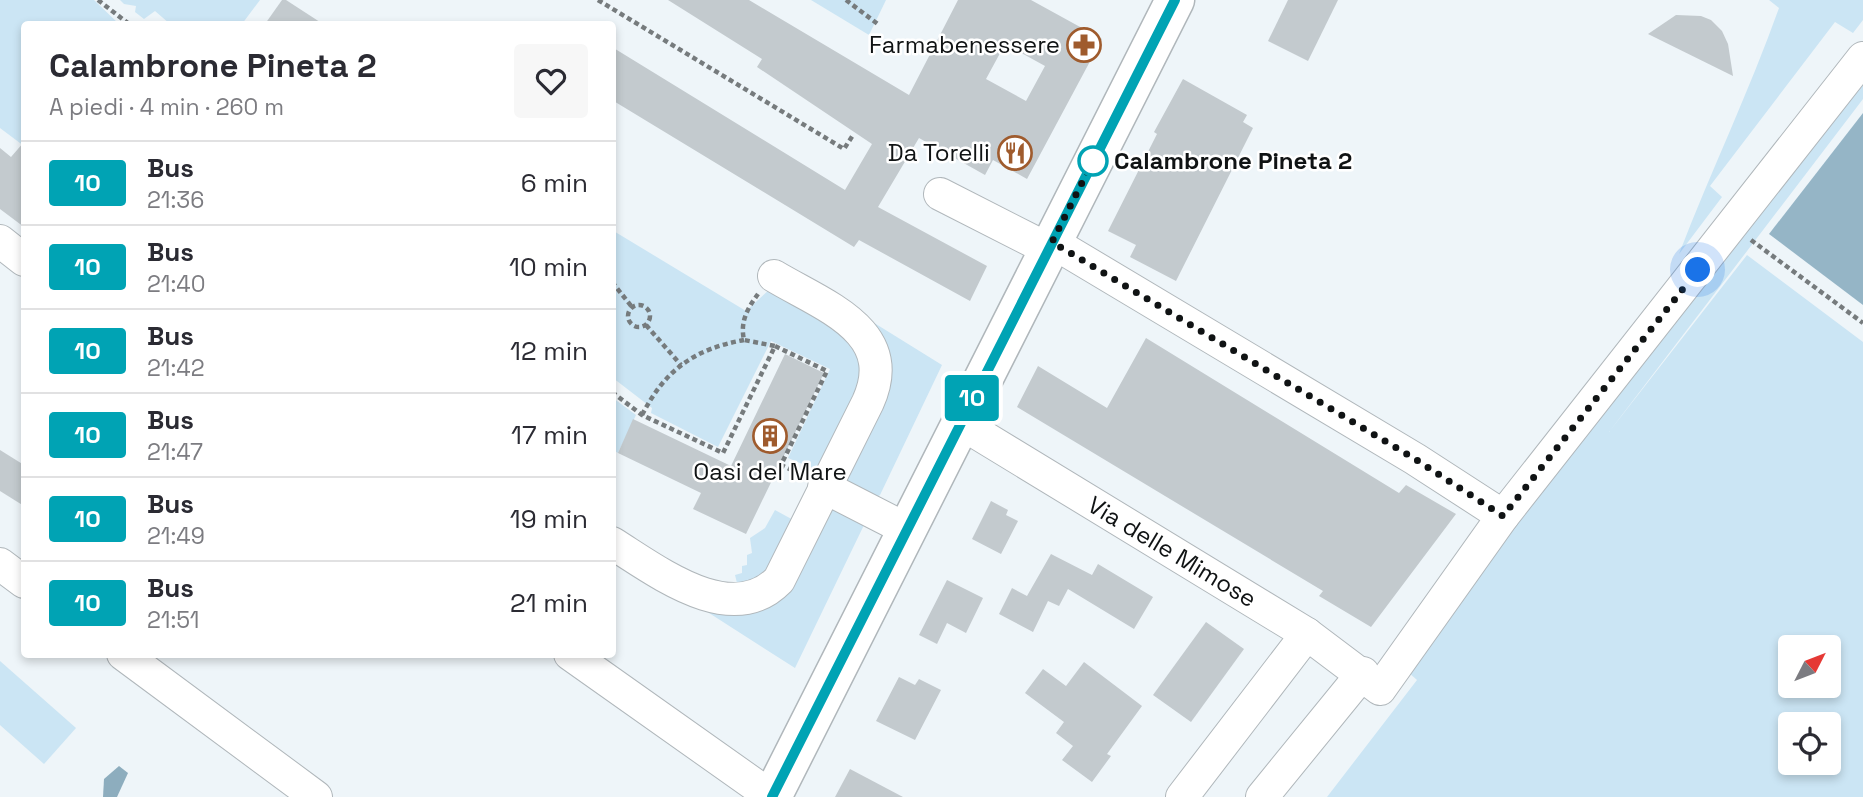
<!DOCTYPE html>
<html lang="it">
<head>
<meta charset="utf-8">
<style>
	:root { --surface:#fff; --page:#f7f7f7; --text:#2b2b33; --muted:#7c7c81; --line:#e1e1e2 }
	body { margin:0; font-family:"Space Grotesk",sans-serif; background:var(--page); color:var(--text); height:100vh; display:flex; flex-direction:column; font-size:26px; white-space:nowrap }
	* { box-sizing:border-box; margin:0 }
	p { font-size:23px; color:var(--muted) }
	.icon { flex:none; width:38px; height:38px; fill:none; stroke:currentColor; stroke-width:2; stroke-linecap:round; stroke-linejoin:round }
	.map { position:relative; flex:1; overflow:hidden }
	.drawer { position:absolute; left:21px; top:21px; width:595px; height:637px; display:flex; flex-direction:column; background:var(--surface); border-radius:7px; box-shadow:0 4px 10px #0003 }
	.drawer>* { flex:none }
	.badge { padding:0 14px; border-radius:5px; font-size:24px; line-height:46px }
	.needle { width:46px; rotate:48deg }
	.tools { position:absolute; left:1778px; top:635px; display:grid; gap:14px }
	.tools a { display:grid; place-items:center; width:63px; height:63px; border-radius:7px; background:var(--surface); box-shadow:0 4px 10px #0003; font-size:35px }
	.you { position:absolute; width:35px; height:35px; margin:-18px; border:5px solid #fff; border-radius:50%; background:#1a73e8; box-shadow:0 0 0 10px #1a73e833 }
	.map>.badge { position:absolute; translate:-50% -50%; box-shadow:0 0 0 4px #fff }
	.round { display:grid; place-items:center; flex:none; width:74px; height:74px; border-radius:7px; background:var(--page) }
	.overview { display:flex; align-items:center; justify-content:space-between; height:119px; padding:0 28px }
	h1 { font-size:33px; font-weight:600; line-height:52px }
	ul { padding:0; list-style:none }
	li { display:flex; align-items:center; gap:21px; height:84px; padding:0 28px; border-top:2px solid var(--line) }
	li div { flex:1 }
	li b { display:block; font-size:26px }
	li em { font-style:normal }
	li .badge { min-width:77px; font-weight:700; text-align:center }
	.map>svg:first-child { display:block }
</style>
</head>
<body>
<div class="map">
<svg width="1863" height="797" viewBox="0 0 1863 797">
	<rect width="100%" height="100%" fill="#eef5f9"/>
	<g fill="#cbe5f4" fill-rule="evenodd">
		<path d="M0 0H94L119 24H24V146L0 128Z"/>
		<path d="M120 0H260L242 24H170L155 11 144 19 135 12 136 6 124 4Z"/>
		<path d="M811 0H886L869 35Z"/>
		<path d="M1769 0H1863V20L1853 33 1835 22 1710 186 1722 197 1679 254C1711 171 1749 92 1779 8Z"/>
		<path d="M1863 65V99L1609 432 1747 255 1863 342V797H1327L1417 680 1408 672V660ZM1790 648H1829V686H1790ZM1790 724H1829V763H1790Z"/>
		<path d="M612 230 746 311 770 289 846 333 868 367 817 470 788 458 830 369 771 341 718 447 651 413 652 408 613 378Z"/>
		<path d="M863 316 942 365 880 495 875 498 844 480 883 391Z"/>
		<path d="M613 398 636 415 618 453 613 450Z"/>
		<path d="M833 507 864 525 795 668 695 604 731 612Z"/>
		<path d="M775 510 797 522 758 586 737 583 735 575 742 573V566L747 565V555L752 553 750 538 765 528Z"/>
		<path d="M0 661 76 728 44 764 0 725Z"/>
	</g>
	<path fill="#95b5c6" d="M1863 113V305L1769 234Z"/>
	<path fill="#8dadbe" d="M119 766 128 773 117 797H103L104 779Z"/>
	<g fill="#c3cace" fill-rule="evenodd">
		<path d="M282 0H286L323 24H265Z"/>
		<path d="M668 0H749L909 95 958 0H1031L1102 39 1027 179 993 160 985 175 919 138 878 207 987 266 970 301 859 240 854 247 612 100V47L845 190 872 144 757 67 762 59ZM1005 44 1045 66 1026 101 986 79Z"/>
		<path d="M1288 0H1338L1308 61 1268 41Z"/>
		<path d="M1676 15 1701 16 1711 20 1722 31 1728 44 1733 76 1648 34Z"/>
		<path d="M1183 79 1247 115 1243 122 1253 128 1176 281 1130 257 1136 245 1108 231 1157 134 1154 132Z"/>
		<path d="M24 142V227L0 209V148L11 157Z"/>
		<path d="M1146 338 1399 493 1406 485 1456 514 1371 627 1319 596 1323 591 1017 407 1038 366 1107 408Z"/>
		<path d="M785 354 824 373 746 534 693 509 701 493 618 453 633 419 731 466Z"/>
		<path d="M0 450 24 465V506L0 491Z"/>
		<path d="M991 501 1008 510 1006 515 1018 521 1001 554 972 539Z"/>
		<path d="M1051 554 1092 575 1098 564 1153 597 1134 629 1068 589 1059 606 1048 601 1033 632 999 614 1012 588 1027 596Z"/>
		<path d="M947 580 983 598 966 633 947 623 937 644 919 635Z"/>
		<path d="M1206 622 1244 649 1191 722 1153 695Z"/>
		<path d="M1084 662 1142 706 1107 754 1111 756 1092 782 1062 760 1073 746 1056 733 1064 722 1025 693 1043 669 1066 686Z"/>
		<path d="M899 677 915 685 919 679 941 690 915 740 876 721Z"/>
		<path d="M850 769 903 797H835Z"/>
	</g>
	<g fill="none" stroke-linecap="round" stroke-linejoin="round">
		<g stroke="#b0b7bb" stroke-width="34">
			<g id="minor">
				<path d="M940 194 1048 249"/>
				<path d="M0 241 24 260"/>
				<path d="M1052 242 1415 459 1503 516"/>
				<path d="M959 422 1307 634 1380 689 1503 516 1863 58"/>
				<path d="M824 487 906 529"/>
				<path d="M612 543C657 571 731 629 779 580L868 402C900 331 824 306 774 276"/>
				<path d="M0 564 24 582"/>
				<path d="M123 654 316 797"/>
				<path d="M570 654 772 797"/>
				<path d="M1182 797 1307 634"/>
				<path d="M1262 797 1363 673"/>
			</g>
		</g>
		<g stroke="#b0b7bb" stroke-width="41">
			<path id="major" d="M772 797 1175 0"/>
		</g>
		<g stroke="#767b7d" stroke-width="4.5" stroke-dasharray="5 3.5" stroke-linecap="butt">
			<path d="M98 0 129 24"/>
			<path d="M598 0 844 149 853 135"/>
			<path d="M846 0 879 25"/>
			<path d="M1751 240 1863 323"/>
			<path d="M612 282 632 307"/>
			<circle cx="639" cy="316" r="11"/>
			<path d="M646 325 681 365"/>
			<path d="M775 346 827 371 781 465 802 475"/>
			<path d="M612 392 642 415 723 453 775 346 744 340C740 322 747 309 758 294"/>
			<path d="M642 415C665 370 694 349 744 340"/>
		</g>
		<use href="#minor" stroke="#fff" stroke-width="32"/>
		<use href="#major" stroke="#fff" stroke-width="38"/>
	</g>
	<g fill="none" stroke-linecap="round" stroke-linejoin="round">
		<g stroke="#fff" stroke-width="16">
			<path id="line" d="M772 797 1175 0"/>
		</g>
		<use href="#line" stroke="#00a3b4" stroke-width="10"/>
		<path stroke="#101314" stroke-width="7" stroke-dasharray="0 12.6" d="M1093 161 1052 242 1415 459 1503 516 1698 270"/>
	</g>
	<defs>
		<g id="pharmacy-ring" transform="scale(1.75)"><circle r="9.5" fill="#fff" stroke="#9f5b2d" stroke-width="1.5"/><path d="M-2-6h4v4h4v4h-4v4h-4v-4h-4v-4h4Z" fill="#9f5b2d"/></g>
		<g id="restaurant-ring" transform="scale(1.75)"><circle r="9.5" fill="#fff" stroke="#9f5b2d" stroke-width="1.5"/><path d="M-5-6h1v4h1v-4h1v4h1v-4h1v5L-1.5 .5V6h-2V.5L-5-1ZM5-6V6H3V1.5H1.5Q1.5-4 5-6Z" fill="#9f5b2d"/></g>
		<g id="building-ring" transform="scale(1.75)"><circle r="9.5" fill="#fff" stroke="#9f5b2d" stroke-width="1.5"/><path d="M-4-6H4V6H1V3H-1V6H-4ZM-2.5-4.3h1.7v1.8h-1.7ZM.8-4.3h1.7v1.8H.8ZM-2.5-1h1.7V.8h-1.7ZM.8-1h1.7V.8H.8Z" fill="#9f5b2d"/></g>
	</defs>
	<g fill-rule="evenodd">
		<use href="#pharmacy-ring" x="1084" y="45"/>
		<use href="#restaurant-ring" x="1015" y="153"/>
		<use href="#building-ring" x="770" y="436"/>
	</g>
	<circle fill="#fff" stroke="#00a3b4" stroke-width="3.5" cx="1093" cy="161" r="14"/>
	<g text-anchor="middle" stroke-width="5" stroke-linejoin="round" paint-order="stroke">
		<g font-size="24" fill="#101314" stroke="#fff" text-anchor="end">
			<text x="1060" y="53">Farmabenessere</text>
			<text x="990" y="161">Da Torelli</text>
			<text x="770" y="480" text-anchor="middle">Oasi del Mare</text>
		</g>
		<g font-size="24" font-weight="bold" fill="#101314" stroke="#fff" text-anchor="start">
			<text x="1114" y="169">Calambrone Pineta 2</text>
		</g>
		<g font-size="24" fill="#101314" stroke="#fff">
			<text transform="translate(1172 552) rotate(31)" y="8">Via delle Mimose</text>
		</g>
	</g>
</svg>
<div class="tools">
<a><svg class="needle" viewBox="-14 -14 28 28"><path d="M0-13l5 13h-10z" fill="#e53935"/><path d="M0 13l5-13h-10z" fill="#7c7c81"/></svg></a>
<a><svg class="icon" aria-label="locate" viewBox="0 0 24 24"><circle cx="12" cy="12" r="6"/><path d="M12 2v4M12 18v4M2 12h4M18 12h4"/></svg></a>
</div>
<div class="you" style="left:1698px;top:270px"></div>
<b class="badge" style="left:972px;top:398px;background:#00a3b4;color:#fff">10</b>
<section class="drawer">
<div class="overview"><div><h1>Calambrone Pineta 2</h1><p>A piedi · 4 min · 260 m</p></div><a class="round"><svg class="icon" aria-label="heart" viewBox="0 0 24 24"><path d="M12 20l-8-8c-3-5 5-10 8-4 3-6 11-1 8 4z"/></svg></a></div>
<ul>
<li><span class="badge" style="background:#00a3b4;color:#fff">10</span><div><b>Bus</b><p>21:36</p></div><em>6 min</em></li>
<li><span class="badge" style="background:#00a3b4;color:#fff">10</span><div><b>Bus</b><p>21:40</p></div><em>10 min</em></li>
<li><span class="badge" style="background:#00a3b4;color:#fff">10</span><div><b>Bus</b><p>21:42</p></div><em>12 min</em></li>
<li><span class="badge" style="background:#00a3b4;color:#fff">10</span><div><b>Bus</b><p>21:47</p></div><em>17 min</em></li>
<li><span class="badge" style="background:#00a3b4;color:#fff">10</span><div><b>Bus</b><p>21:49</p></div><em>19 min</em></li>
<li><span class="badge" style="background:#00a3b4;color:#fff">10</span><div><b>Bus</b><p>21:51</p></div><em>21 min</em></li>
</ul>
</section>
</div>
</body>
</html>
